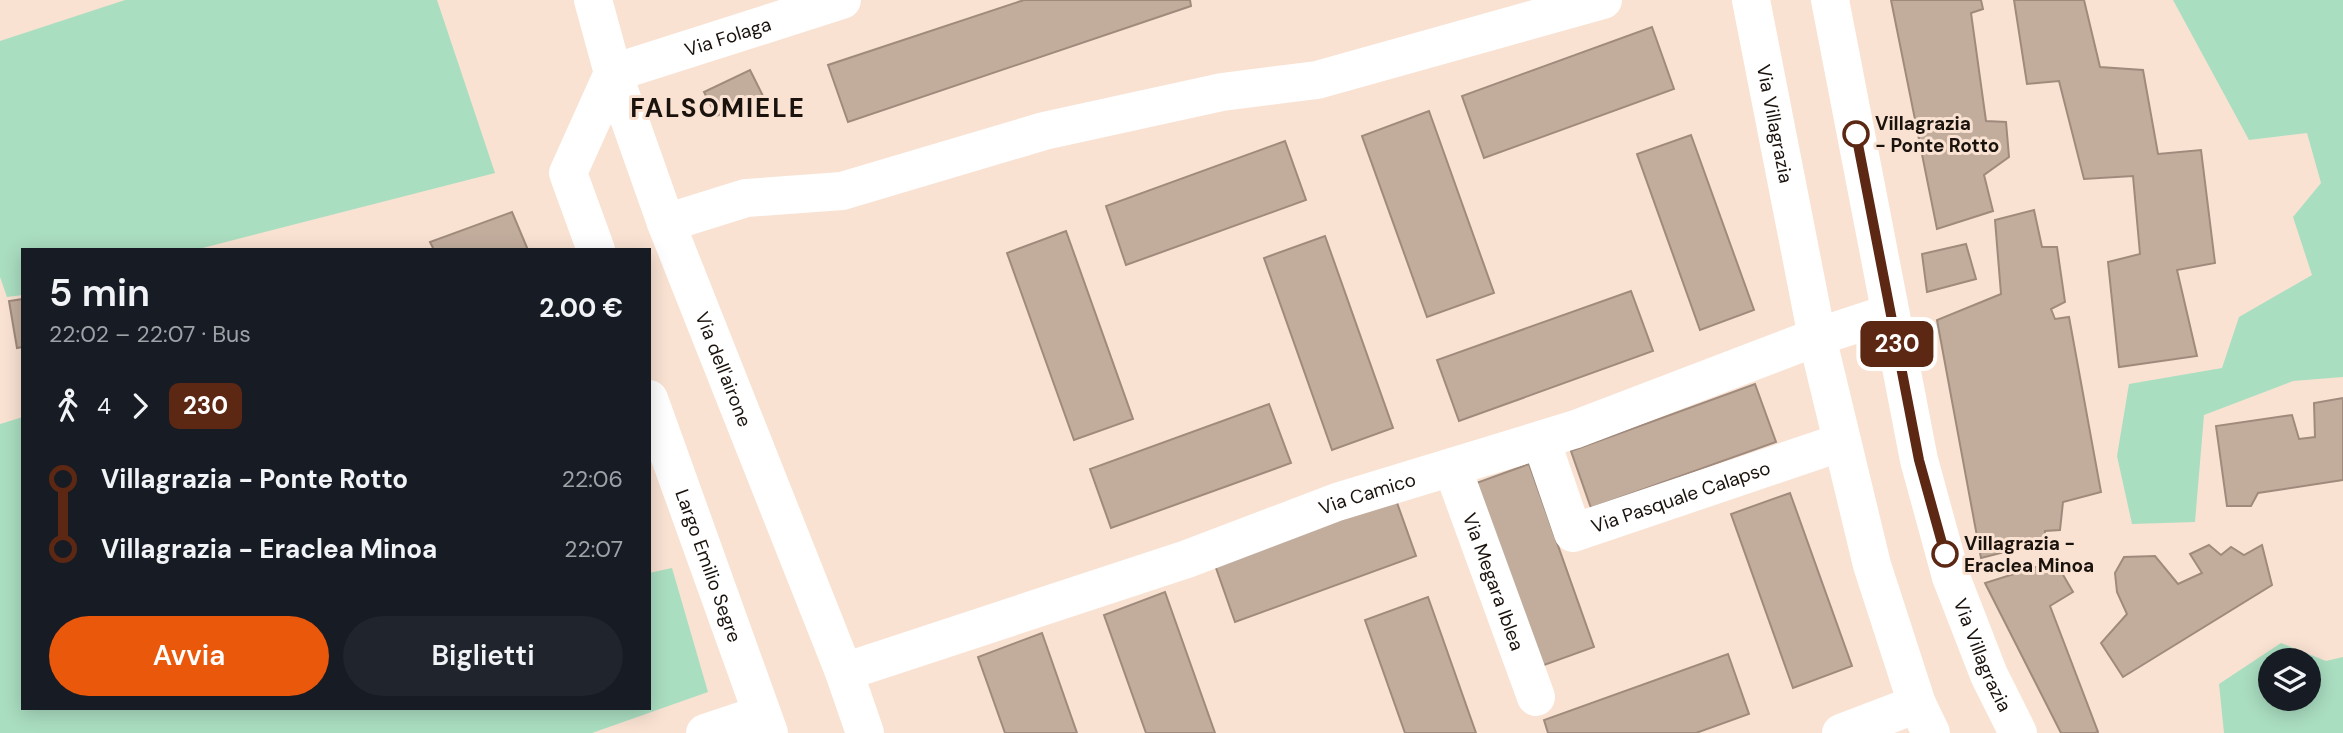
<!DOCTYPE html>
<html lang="it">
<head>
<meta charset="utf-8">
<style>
	:root { --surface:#171b24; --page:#20242c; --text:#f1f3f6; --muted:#9ea1a6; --accent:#ea580c }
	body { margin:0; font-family:"DM Sans",sans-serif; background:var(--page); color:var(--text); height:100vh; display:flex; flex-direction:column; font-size:26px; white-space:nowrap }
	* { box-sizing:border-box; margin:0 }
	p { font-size:23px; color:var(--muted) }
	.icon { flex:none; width:38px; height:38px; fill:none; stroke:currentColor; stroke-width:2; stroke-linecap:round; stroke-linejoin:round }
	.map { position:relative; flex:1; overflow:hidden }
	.panel { position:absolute; left:21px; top:248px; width:630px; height:462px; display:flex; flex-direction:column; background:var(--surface); border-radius:0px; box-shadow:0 4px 18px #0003 }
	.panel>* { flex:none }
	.badge { padding:0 14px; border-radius:10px; font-size:24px; line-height:46px }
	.buttons { position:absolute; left:2258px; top:648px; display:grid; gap:14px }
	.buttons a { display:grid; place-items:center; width:63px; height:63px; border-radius:50%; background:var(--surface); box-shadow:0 4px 18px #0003; font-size:35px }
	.map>.badge { position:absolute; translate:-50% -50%; box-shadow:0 0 0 4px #fff }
	.legs { display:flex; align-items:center; gap:10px; height:77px; padding:0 28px; font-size:23px }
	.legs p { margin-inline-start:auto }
	.headline { display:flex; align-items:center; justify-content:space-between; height:119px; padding:0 28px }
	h1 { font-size:38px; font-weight:600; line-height:52px }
	.action { display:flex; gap:14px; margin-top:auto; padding:14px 28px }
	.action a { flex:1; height:80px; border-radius:42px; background:var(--accent); color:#fff; font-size:28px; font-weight:600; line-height:80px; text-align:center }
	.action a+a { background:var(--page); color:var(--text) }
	ul { padding:0 28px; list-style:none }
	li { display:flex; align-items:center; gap:24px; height:70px; font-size:26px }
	li i { display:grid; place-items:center; width:10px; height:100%; margin:0 9px; background:currentColor }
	li i::after { content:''; width:18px; height:18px; margin:-9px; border:5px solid; border-radius:50%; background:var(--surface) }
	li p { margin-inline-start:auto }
	li:first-child i { background:linear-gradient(#0000 50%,currentColor 0) }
	li:last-child i { background:linear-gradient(currentColor 50%,#0000 0) }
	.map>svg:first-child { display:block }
</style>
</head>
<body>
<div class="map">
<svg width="2343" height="733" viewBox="0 0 2343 733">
	<rect width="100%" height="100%" fill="#f9e2d2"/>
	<g fill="#aadec1" fill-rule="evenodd">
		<path d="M125 0H437L495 173 195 250H23V295L7 297 0 277V41Z"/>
		<path d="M2173 0H2343V377L2293 381 2204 415 2195 522 2132 524 2117 456 2129 384 2222 368 2239 317 2312 275 2293 217 2321 183 2307 133 2249 140Z"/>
		<path d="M23 417V709H649V573L672 568 708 692 592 733H0V424Z"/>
		<path d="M2281 643 2326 661 2343 657V733H2224L2219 684ZM2270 660H2308V698H2270Z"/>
	</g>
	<g fill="#c2ad9d" stroke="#9f8a7c" stroke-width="2">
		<path d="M1024 0H1190L1191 6 848 122 828 65Z"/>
		<path d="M1891 0H1981L1983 9 1971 13 1986 121 2006 122 2009 157 1984 175 1993 211 1937 229Z"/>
		<path d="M2014 0H2084L2100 67 2143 70 2158 154 2201 150 2215 263 2177 270 2197 356 2119 367 2108 262 2140 254 2133 176 2084 179 2059 81 2027 84Z"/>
		<path d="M1652 27 1674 89 1484 158 1462 96Z"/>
		<path d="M750 70 764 98 716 116 704 92Z"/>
		<path d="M1429 111 1494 293 1427 317 1362 136Z"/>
		<path d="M1691 135 1754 310 1700 330 1637 154Z"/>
		<path d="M1285 141 1306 200 1126 265 1106 206Z"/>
		<path d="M2034 210 2042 247H2057L2065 302 2051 309 2055 319 2069 317 2101 492 2063 502 2060 530 2045 531 2044 542 1981 558 1937 320 2001 294 1995 220Z"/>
		<path d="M512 212 528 250H434L430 242Z"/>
		<path d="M1066 231 1133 419 1074 440 1007 253Z"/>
		<path d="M1325 236 1393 428 1332 450 1264 258Z"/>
		<path d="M1966 244 1976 279 1927 292 1922 254Z"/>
		<path d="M1631 291 1653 351 1459 421 1437 360Z"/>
		<path d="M23 299V347L17 348 9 301Z"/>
		<path d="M1755 384 1776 442 1591 508 1571 451Z"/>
		<path d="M2343 398V480L2258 493 2251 506H2227L2216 426 2292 415 2299 439 2315 437 2314 403Z"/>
		<path d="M1269 404 1291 463 1111 528 1090 469Z"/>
		<path d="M1529 464 1594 647 1533 669 1468 486Z"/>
		<path d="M1790 493 1852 666 1793 688 1731 514Z"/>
		<path d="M1396 500 1416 556 1235 622 1215 565Z"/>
		<path d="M2209 545 2221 555 2231 547 2244 555 2262 545 2272 585 2123 677 2101 643 2127 614 2117 592 2115 573 2124 557 2155 556 2178 584 2202 573 2190 554Z"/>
		<path d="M2055 561 2073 592 2050 606 2098 732 2095 733H2061L1985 583Z"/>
		<path d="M1165 592 1215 733H1146L1104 615Z"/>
		<path d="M1428 597 1476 733H1405L1365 620Z"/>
		<path d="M1042 633 1077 733H1005L978 657Z"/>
		<path d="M1728 654 1749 714 1696 733H1548L1544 720Z"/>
	</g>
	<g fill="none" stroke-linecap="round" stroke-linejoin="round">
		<g stroke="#fff" stroke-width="38">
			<path id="s1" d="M593 0 613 73 666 223 844 672 865 733"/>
			<path id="s2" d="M1751 0 1817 337 1872 565 1917 704 1931 733"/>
			<path id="s3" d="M1830 0 1919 460 1951 577 1989 675 2018 733"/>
			<path d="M666 223 746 198 842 191 1044 131 1222 92 1317 80 1603 0"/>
			<path id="s4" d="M596 250 568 173 613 73 842 0"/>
			<path id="s5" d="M649 399 769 733"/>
			<path id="s6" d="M1541 440 1573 533 1842 442"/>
			<path id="s7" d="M1452 467 1536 697"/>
			<path id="s8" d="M844 672 1187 559 1337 502 1576 429 1817 337 1890 313"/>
			<path d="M705 733 762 714"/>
			<path d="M1841 733 1917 704"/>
		</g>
	</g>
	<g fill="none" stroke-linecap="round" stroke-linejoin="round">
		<g stroke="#fff" stroke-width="16">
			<path id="line-1" d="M1856 134 1919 460 1945 554"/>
		</g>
		<use href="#line-1" stroke="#5c2814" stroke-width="10"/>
	</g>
	<g fill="#fff" stroke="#5c2814" stroke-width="3.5">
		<circle cx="1856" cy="134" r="12"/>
		<circle cx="1945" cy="554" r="12"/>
	</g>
	<g text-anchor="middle" stroke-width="6" stroke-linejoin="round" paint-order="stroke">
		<g font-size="19" fill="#1a120d" stroke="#f9e2d2">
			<text dy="7" stroke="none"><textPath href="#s4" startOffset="312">Via Folaga</textPath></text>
			<text dy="7" stroke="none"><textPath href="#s2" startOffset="126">Via Villagrazia</textPath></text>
			<text dy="7" stroke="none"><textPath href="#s1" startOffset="392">Via dell'airone</textPath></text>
			<text dy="7" stroke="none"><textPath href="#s8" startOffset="553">Via Camico</textPath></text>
			<text dy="7" stroke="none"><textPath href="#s6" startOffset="212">Via Pasquale Calapso</textPath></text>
			<text dy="7" stroke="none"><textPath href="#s5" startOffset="177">Largo Emilio Segre</textPath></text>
			<text dy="7" stroke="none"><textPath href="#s7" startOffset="122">Via Megara Iblea</textPath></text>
			<text dy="7" stroke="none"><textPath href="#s3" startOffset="674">Via Villagrazia</textPath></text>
		</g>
		<g font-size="19" font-weight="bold" fill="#1a120d" stroke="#f9e2d2" text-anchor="start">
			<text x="1875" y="130">Villagrazia<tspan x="1875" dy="22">- Ponte Rotto</tspan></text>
			<text x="1964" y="550">Villagrazia -<tspan x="1964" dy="22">Eraclea Minoa</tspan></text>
		</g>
		<g font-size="26" font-weight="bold" letter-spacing="2" fill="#1a120d" stroke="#f9e2d2">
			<text x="718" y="117">FALSOMIELE</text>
		</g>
	</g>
</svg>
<div class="buttons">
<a><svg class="icon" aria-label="layers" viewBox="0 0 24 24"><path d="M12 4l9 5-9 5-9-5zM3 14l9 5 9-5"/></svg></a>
</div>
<b class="badge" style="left:1897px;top:344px;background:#5c2814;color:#fff">230</b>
<section class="panel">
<div class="headline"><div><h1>5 min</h1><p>22:02 – 22:07 · Bus</p></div><b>2.00 €</b></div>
<div class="legs"><svg class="icon" aria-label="walk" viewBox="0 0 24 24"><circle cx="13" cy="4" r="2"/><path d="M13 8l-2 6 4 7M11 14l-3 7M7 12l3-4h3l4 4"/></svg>4<svg class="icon" aria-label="forward" viewBox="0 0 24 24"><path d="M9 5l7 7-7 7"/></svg><b class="badge" style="background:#5c2814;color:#fff">230</b></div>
<ul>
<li><i style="color:#5c2814"></i><b>Villagrazia - Ponte Rotto</b><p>22:06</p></li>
<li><i style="color:#5c2814"></i><b>Villagrazia - Eraclea Minoa</b><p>22:07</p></li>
</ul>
<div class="action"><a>Avvia</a><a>Biglietti</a></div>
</section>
</div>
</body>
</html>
